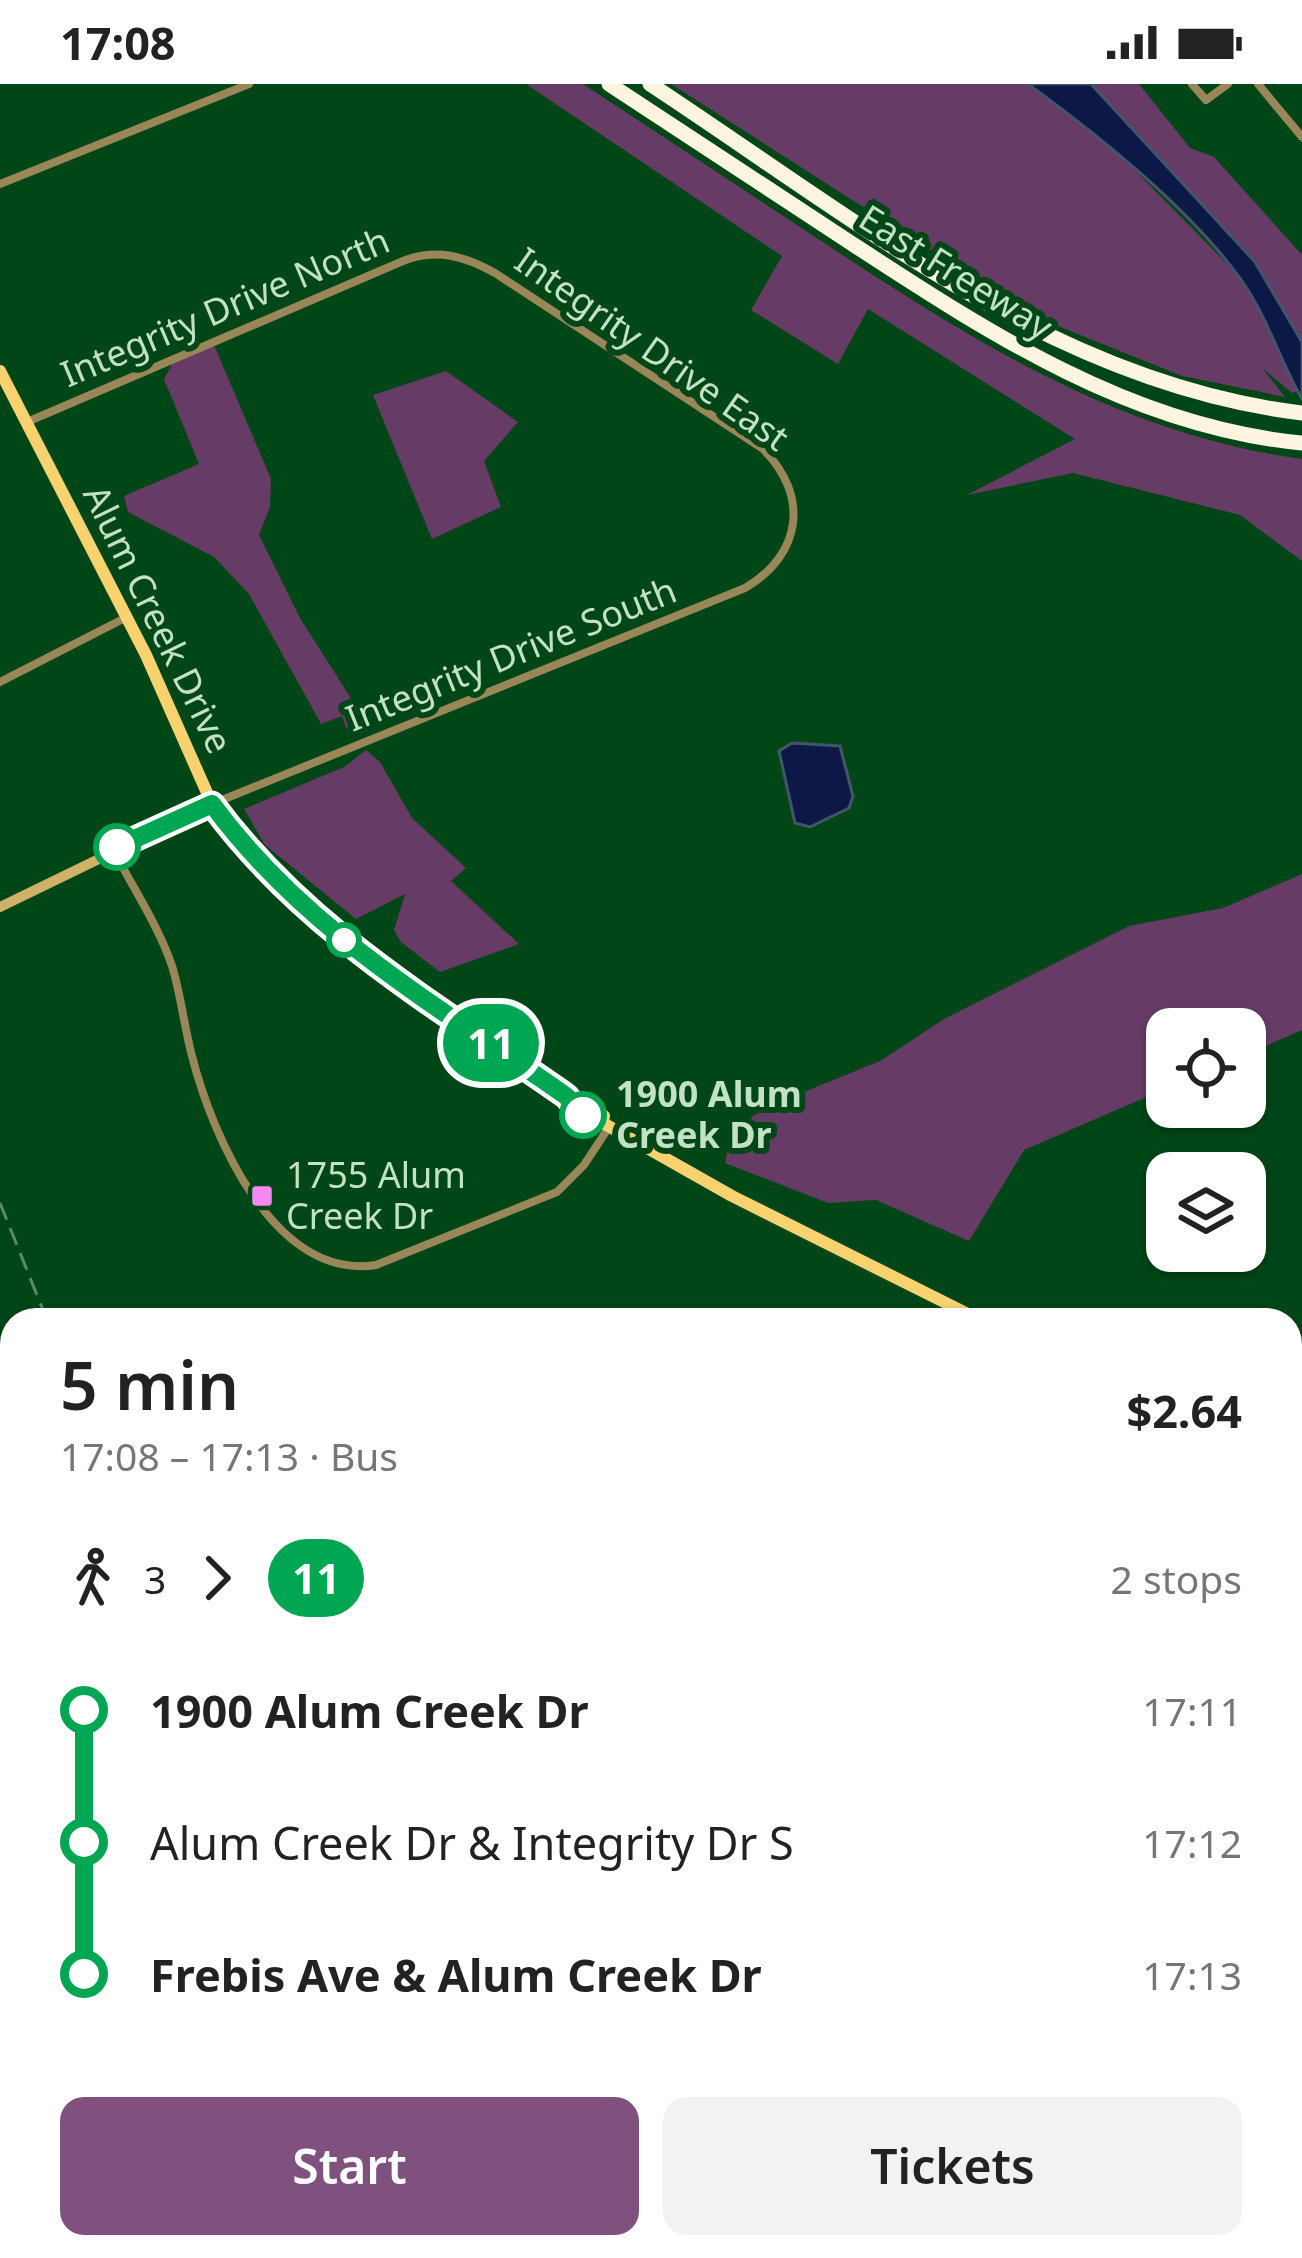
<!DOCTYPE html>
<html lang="en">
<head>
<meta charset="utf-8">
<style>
	:root { --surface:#fff; --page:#f2f2f2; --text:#222; --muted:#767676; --accent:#80517f }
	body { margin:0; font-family:"Noto Sans",sans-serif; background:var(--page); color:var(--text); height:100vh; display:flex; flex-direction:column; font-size:45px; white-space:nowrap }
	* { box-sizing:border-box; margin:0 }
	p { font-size:39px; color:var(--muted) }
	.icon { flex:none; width:66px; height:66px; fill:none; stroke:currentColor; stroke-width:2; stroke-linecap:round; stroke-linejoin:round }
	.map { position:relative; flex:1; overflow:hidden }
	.sheet { position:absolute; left:0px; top:1224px; width:1302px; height:951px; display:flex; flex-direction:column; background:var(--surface); border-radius:36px 36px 0 0; box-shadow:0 3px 9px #0004 }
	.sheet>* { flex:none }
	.badge { padding:0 24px; border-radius:39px; font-size:42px; line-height:78px }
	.controls { position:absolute; left:1146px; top:924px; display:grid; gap:24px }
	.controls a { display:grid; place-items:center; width:120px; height:120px; border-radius:24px; background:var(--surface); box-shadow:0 3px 9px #0004; font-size:60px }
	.map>.badge { position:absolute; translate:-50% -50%; box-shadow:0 0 0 6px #fff }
	.legs { display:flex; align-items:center; gap:18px; height:132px; padding:0 60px; font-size:39px }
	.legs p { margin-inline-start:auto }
	.overview { display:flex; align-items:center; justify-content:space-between; height:204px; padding:0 60px }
	h1 { font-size:66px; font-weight:600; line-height:90px }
	.cta { display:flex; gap:24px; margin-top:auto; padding:24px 60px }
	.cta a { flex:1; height:138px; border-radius:24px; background:var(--accent); color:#fff; font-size:48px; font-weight:600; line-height:138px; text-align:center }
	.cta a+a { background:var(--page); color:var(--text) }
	ul { padding:0 60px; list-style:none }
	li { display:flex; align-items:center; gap:42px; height:132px; font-size:45px }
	li i { display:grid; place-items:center; width:18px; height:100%; margin:0 15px; background:currentColor }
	li i::after { content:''; width:30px; height:30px; margin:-15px; border:9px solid; border-radius:50%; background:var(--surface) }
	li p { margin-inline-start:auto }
	li:first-child i { background:linear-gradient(#0000 50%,currentColor 0) }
	li:last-child i { background:linear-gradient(currentColor 50%,#0000 0) }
	.status { display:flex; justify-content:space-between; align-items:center; height:84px; padding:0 60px; background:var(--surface); direction:ltr }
	.status svg { height:33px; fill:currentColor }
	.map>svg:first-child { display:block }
</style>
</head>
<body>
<div class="status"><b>17:08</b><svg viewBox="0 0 49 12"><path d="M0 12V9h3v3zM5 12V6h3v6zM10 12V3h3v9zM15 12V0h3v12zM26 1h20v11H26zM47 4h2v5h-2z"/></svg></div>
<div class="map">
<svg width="1302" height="2174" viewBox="0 0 1302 2174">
	<rect width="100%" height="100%" fill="#004616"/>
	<g fill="#663c66">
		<path d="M526 0H583C665 54 747 108 829 162 977 260 1122 350 1302 375V477L1240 431 1073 389 967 411 1075 355 868 225 838 280 751 226 782 172Z"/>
		<path d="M671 0H1028L1102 53 1237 190 1272 244 1297 307 1292 309 1262 284 1285 313 1182 292 1033 232Z"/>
		<path d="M1091 0H1139L1190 64 1214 73 1302 171V258L1255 178Z"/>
		<path d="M214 261 271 395 270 423 259 451 300 534 369 643 349 652 342 632 321 640 249 510 214 473 128 428 124 412 199 380 164 295 172 280Z"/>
		<path d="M446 287 518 338 484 377 501 423 432 455 373 311Z"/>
		<path d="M366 666 380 678 412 734 466 784 451 797 519 860 440 888 401 858 394 846 405 810 356 835 265 761 244 725 344 683Z"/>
		<path d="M1302 790V946L1245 971V945H1167V1004L1024 1066 969 1157 876 1116 828 1119 725 1079 732 1045 768 1023 882 976 944 935 1129 842 1223 824Z"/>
	</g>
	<g fill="#0c1845" stroke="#43546b" stroke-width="3">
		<path d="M1028 0H1091L1255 178 1302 258V315C1279 275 1267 231 1239 193 1188 123 1098 51 1028 0Z"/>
		<path d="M792 659 840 662 853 712 849 724 810 743 795 739 779 667Z"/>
	</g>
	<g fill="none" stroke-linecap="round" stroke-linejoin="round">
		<g stroke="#998659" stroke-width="8">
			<path d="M1192 0 1206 16 1228 0"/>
			<path d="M1258 0 1302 53"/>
			<path d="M0 100 249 0"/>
			<path d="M27 338 403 177C436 164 465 172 495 189L763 365C809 411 803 470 745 504L212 720"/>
			<path d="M0 598 127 533"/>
			<path d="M114 767C133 804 159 843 172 882 181 911 184 942 192 972 212 1051 274 1197 376 1181L557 1108 584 1081 609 1043"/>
			<path d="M1290 1424 1302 1400"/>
			<path d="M0 1616 12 1647"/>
			<path d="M1290 1670 1302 1700"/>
			<path d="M92 2174 118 2163"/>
		</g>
		<path stroke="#cfb167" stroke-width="10" d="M0 823 212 720"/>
		<g stroke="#f9d270" stroke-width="12">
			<path d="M0 287 146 571 212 720 247 767 326 843 566 1013 597 1041 603 1039 732 1112 980 1236"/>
			<path d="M566 1013 574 1011 604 1032 603 1039"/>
			<path d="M1290 1392 1302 1399"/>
		</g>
		<g stroke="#fef5e0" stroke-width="15">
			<path d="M609 0C691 54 772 107 854 161 992 251 1133 343 1302 359"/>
			<path d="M650 0C853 133 1054 300 1302 329"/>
		</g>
		<g stroke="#588c66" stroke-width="3" stroke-dasharray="18 9" stroke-linecap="butt">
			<path d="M0 1119 47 1236"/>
			<path d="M1290 1914 1302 1902"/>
			<path d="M420 2163 425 2174"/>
			<path d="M1025 2174 1036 2163"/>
		</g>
	</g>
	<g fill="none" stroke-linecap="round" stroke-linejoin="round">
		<g stroke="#fff" stroke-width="27">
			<path id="line-1" d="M117 763 212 720C306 848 438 922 566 1012L583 1031"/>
		</g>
		<use href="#line-1" stroke="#00a651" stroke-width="18"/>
	</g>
	<g fill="#fff" stroke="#00a651" stroke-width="6">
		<circle cx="117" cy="763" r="21"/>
		<circle cx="344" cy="856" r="15"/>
		<circle cx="583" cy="1031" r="21"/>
	</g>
	<rect fill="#f38af1" stroke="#004616" stroke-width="4.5" x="250" y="1100" width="24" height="24" rx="6"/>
	<g text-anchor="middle" stroke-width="12" stroke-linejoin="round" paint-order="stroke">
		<g font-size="36" fill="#c2e1c5" stroke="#004616">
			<text transform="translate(956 188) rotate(32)" y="13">East Freeway</text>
			<text transform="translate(225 223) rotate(-23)" y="13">Integrity Drive North</text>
			<text transform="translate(652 265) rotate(35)" y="13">Integrity Drive East</text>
			<text transform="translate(158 535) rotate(64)" y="13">Alum Creek Drive</text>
			<text transform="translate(511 570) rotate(-22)" y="13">Integrity Drive South</text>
		</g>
		<g font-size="36" font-weight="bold" fill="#c2e1c5" stroke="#004616" text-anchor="start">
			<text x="616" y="1023">1900 Alum<tspan x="616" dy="41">Creek Dr</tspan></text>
		</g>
		<g font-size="36" fill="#c2e1c5" stroke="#004616" text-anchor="start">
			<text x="286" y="1104">1755 Alum<tspan x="286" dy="41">Creek Dr</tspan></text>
		</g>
	</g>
</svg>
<div class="controls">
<a><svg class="icon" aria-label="locate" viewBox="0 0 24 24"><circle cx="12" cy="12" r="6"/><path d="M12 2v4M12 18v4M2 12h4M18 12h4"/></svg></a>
<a><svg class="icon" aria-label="layers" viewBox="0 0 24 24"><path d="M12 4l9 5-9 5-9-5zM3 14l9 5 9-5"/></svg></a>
</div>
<b class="badge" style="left:491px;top:959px;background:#00a651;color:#fff">11</b>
<section class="sheet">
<div class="overview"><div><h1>5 min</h1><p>17:08 – 17:13 · Bus</p></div><b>$2.64</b></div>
<div class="legs"><svg class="icon" aria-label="walk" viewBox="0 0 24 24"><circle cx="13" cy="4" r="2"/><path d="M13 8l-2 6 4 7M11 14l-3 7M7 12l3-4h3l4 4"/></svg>3<svg class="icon" aria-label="forward" viewBox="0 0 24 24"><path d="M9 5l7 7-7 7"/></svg><b class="badge" style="background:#00a651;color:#fff">11</b><p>2 stops</p></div>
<ul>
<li><i style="color:#00a651"></i><b>1900 Alum Creek Dr</b><p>17:11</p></li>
<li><i style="color:#00a651"></i><span>Alum Creek Dr &amp; Integrity Dr S</span><p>17:12</p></li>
<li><i style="color:#00a651"></i><b>Frebis Ave &amp; Alum Creek Dr</b><p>17:13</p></li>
</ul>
<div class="cta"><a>Start</a><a>Tickets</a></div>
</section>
</div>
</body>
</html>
